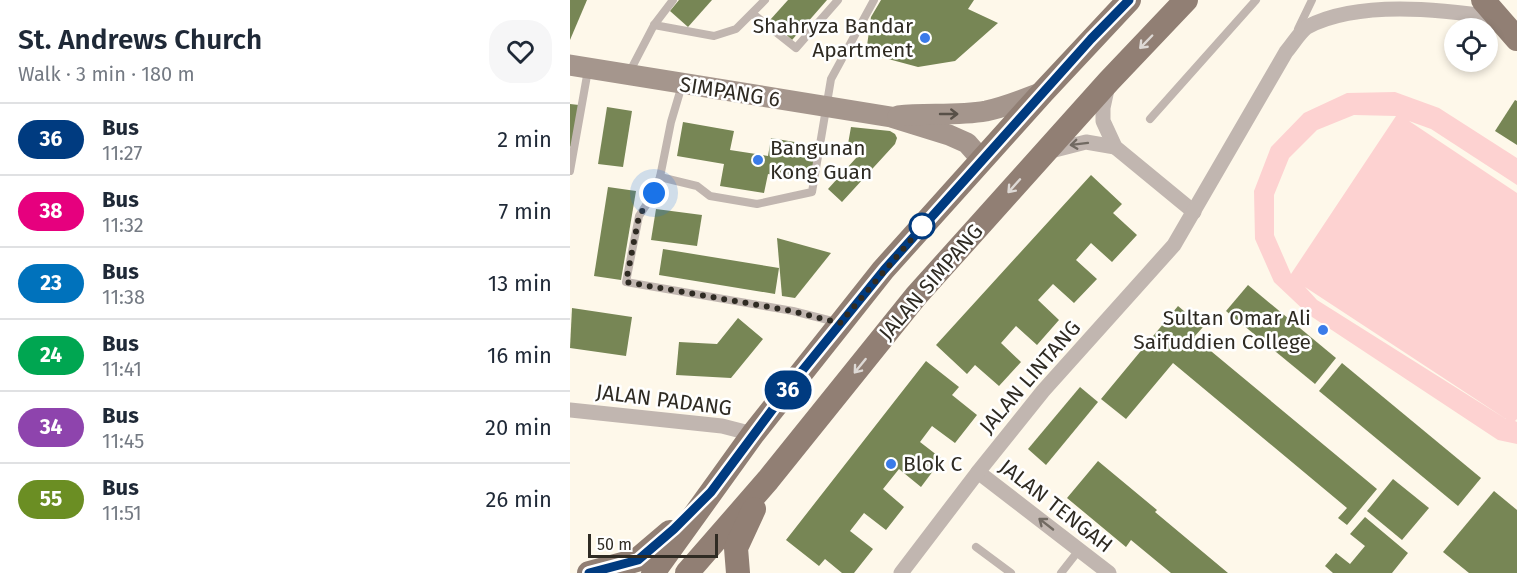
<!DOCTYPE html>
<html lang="en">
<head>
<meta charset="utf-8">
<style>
	:root { --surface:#fff; --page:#f6f6f7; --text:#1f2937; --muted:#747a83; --line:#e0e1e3 }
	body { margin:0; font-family:"Fira Sans",sans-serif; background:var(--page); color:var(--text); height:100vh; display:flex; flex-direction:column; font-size:22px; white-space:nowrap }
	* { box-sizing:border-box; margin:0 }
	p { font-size:20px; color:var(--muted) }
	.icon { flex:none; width:33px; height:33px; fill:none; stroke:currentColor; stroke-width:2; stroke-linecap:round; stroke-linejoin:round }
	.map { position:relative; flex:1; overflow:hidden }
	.side { display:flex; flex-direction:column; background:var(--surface); width:570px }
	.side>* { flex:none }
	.badge { padding:0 12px; border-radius:20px; font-size:21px; line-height:39px }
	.buttons { position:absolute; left:874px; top:18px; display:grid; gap:12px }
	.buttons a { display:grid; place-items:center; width:54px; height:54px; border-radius:50%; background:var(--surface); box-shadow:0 3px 9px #0003; font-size:30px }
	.scale { position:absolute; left:18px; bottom:15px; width:130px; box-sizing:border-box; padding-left:6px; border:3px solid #2f2b23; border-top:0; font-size:16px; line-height:21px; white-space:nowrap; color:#2f2b23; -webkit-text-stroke:4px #fff; paint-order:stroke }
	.you { position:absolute; width:30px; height:30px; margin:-15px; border:4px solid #fff; border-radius:50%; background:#1a73e8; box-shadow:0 0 0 9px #1a73e833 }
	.map>.badge { position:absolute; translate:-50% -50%; box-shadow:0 0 0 3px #fff }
	.round { display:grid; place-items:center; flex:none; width:63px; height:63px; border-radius:24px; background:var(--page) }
	.summary { display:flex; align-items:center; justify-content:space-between; height:102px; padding:0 18px }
	h1 { font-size:28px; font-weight:600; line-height:45px }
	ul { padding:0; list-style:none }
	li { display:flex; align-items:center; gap:18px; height:72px; padding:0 18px; border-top:2px solid var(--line) }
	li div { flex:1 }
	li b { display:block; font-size:22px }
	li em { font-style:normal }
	li .badge { min-width:66px; font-weight:700; text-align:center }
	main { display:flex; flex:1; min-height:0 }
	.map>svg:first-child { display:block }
</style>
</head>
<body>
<main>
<section class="side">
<div class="summary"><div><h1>St. Andrews Church</h1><p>Walk · 3 min · 180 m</p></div><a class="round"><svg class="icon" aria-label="heart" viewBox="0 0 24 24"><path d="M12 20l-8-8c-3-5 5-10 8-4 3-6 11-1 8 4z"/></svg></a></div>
<ul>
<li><span class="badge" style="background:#003b80;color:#fff">36</span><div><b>Bus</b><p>11:27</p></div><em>2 min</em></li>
<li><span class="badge" style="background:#e6007e;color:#fff">38</span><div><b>Bus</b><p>11:32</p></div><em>7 min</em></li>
<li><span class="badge" style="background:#0072bc;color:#fff">23</span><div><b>Bus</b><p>11:38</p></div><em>13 min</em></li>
<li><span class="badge" style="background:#00a651;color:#fff">24</span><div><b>Bus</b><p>11:41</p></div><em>16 min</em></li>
<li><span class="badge" style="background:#8e44ad;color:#fff">34</span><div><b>Bus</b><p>11:45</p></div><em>20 min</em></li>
<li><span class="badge" style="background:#6b8e23;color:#fff">55</span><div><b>Bus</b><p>11:51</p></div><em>26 min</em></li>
</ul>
</section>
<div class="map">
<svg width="947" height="573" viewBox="0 0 947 573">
	<rect width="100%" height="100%" fill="#fef8ea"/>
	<path fill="#fdd2d1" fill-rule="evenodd" d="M825 92 869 108 947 158V185L861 129 839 121 947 193V419L945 421 947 422V444L928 440 739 315 704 282 685 239 684 191 701 147 734 113 777 93ZM784 115 826 116 721 274 704 235V195L719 158 747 130ZM735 287 936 419 747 300Z"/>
	<g fill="#778655">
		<path d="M0 0H17L0 40Z"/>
		<path d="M109 0H142L118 27 100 11Z"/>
		<path d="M218 0H257L222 40 200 20Z"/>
		<path d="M311 0H404L398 9 428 23 385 61 348 67 296 53 301 17Z"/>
		<path d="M945 100 947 101V145L925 131Z"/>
		<path d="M0 104 9 105 1 147 0 146Z"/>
		<path d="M37 107 62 111 53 167 28 164Z"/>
		<path d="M113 122 164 131 160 150 198 156 201 138 248 146 242 181 198 174 194 193 150 186 154 164 107 156Z"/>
		<path d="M281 127 320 131 325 134 327 138 325 144 272 202 258 189 296 147 278 144Z"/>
		<path d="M521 175 552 204 543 213 567 235 542 262 521 243 506 260 527 279 504 303 483 284 468 300 489 320 467 345 446 326 431 343 451 362 429 386 405 365 397 374 366 345Z"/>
		<path d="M38 187 66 191 51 280 24 276Z"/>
		<path d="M86 209 132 215 127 246 81 240Z"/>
		<path d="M207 238 261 253 225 298 212 296Z"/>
		<path d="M93 249 209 268 205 294 89 275Z"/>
		<path d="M678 285 766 358 745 384 656 311Z"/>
		<path d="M608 306 633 327 624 337 807 489 777 525 768 518 777 508 603 363 556 419 531 399Z"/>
		<path d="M2 308 62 317 56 356 0 348Z"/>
		<path d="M168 318 193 339 161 378 106 375 109 342 147 344Z"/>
		<path d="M356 361 389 387 382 395 407 415 385 443 362 426 350 442 372 459 351 487 329 469 313 489 334 507 316 530 294 513 280 531 303 549 284 573H272L255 559 249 566 216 540Z"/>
		<path d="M772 363 911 478 888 506 749 391Z"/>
		<path d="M510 387 528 402 476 465 458 449Z"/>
		<path d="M528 461 587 510 585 512 658 573H601L561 540 556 547 497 498Z"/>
		<path d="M823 479 859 508 832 540 797 511Z"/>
		<path d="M924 491 947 510V573H899L873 552Z"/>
		<path d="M795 517 838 553 822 573H763L755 566 766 553 780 564 795 546 780 534Z"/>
	</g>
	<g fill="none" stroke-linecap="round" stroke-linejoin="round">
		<g stroke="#c1b6b0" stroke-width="8">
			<path d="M183 14 226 48 268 0"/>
			<path d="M84 25 144 36 166 29 195 0"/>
			<path d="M728 29 742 0"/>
			<path d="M59 73 84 25 103 0"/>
			<path d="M112 85 101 122 90 177 84 193 69 216 56 282 223 311 266 322"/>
			<path d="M580 119 686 0"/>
			<path d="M0 171 18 70"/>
			<path d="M90 177 127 186 140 196 187 204 242 192 261 79 304 0"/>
			<path d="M406 547 441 573"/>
			<path d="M491 573 509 550"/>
		</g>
		<g stroke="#c1b6b0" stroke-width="15">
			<path d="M538 85 533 108V121L545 147 624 212"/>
			<path d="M477 152 516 142 545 147"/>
			<path d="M0 410 152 426 183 434"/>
			<path d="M408 472 539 573"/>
			<path d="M331 573 408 472 473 391 604 245 716 52C723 44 729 33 737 27 788 0 870 9 928 18"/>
		</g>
		<g stroke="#a5968d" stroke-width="21">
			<path d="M0 65 321 117 379 135 397 143 412 160"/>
			<path d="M328 116C357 113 387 116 416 111 436 107 454 99 473 92"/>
		</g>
		<g stroke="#917f74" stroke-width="24">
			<path d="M913 0 947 39"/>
			<path d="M19 573 67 560 100 532"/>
			<path d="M83 573 183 434 313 270 473 92 559 0"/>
			<path d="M117 573 198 480 346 296 539 81 616 0"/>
			<path d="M168 573 166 548 184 509"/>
		</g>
	</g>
	<defs><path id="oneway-shaft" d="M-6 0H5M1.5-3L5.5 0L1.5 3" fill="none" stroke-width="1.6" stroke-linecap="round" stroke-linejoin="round" transform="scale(1.5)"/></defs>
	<g stroke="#ded9d5">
		<use href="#oneway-shaft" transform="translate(576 42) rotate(134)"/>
		<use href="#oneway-shaft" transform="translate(444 186) rotate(132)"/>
		<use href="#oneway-shaft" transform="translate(290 366) rotate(129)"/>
	</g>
	<use stroke="#585048" href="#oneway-shaft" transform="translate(379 114)"/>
	<g stroke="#716a62">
		<use href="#oneway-shaft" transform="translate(509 144) rotate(173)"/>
		<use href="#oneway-shaft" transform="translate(476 524) rotate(-142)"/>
	</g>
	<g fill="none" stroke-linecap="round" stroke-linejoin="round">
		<g stroke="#fff" stroke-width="14">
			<path id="line" d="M19 573 68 560 104 529 141 492 223 382 314 270 521 39 559 0"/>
		</g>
		<use href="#line" stroke="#003b80" stroke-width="9"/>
		<path stroke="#2f2b23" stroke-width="6" stroke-dasharray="0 10.8" d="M84 193 69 216 56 282 222 311 270 323 358 220 352 226"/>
	</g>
	<g fill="#3a7be9" stroke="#fff" stroke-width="2">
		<circle cx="355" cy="38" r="6"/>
		<circle cx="188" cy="160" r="6"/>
		<circle cx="753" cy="330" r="6"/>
		<circle cx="321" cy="464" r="6"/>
	</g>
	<circle fill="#fff" stroke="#003b80" stroke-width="3" cx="352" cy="226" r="12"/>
	<g text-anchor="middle" stroke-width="5" stroke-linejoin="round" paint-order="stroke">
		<g font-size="21" fill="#2f2b23" stroke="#fff" text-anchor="end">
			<text x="343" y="33">Shahryza Bandar<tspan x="343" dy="24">Apartment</tspan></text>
			<text x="200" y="155" text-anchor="start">Bangunan<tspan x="200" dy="24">Kong Guan</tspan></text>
			<text x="741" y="325">Sultan Omar Ali<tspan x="741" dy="24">Saifuddien College</tspan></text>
			<text x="333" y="471" text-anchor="start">Blok C</text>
		</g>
		<g font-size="21" fill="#2f2b23" stroke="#fff">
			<text transform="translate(160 92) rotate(9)" y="7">SIMPANG 6</text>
			<text transform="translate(361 282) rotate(-49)" y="7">JALAN SIMPANG</text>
			<text transform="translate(460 377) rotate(-49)" y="7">JALAN LINTANG</text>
			<text transform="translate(94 400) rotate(7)" y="7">JALAN PADANG</text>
			<text transform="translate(486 506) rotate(38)" y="7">JALAN TENGAH</text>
		</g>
	</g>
</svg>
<div class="buttons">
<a><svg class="icon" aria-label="locate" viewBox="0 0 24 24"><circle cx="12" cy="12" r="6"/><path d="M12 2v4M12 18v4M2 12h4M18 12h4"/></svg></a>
</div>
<div class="scale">50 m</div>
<div class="you" style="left:84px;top:193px"></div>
<b class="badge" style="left:218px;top:390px;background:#003b80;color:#fff">36</b>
</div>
</main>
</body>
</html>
